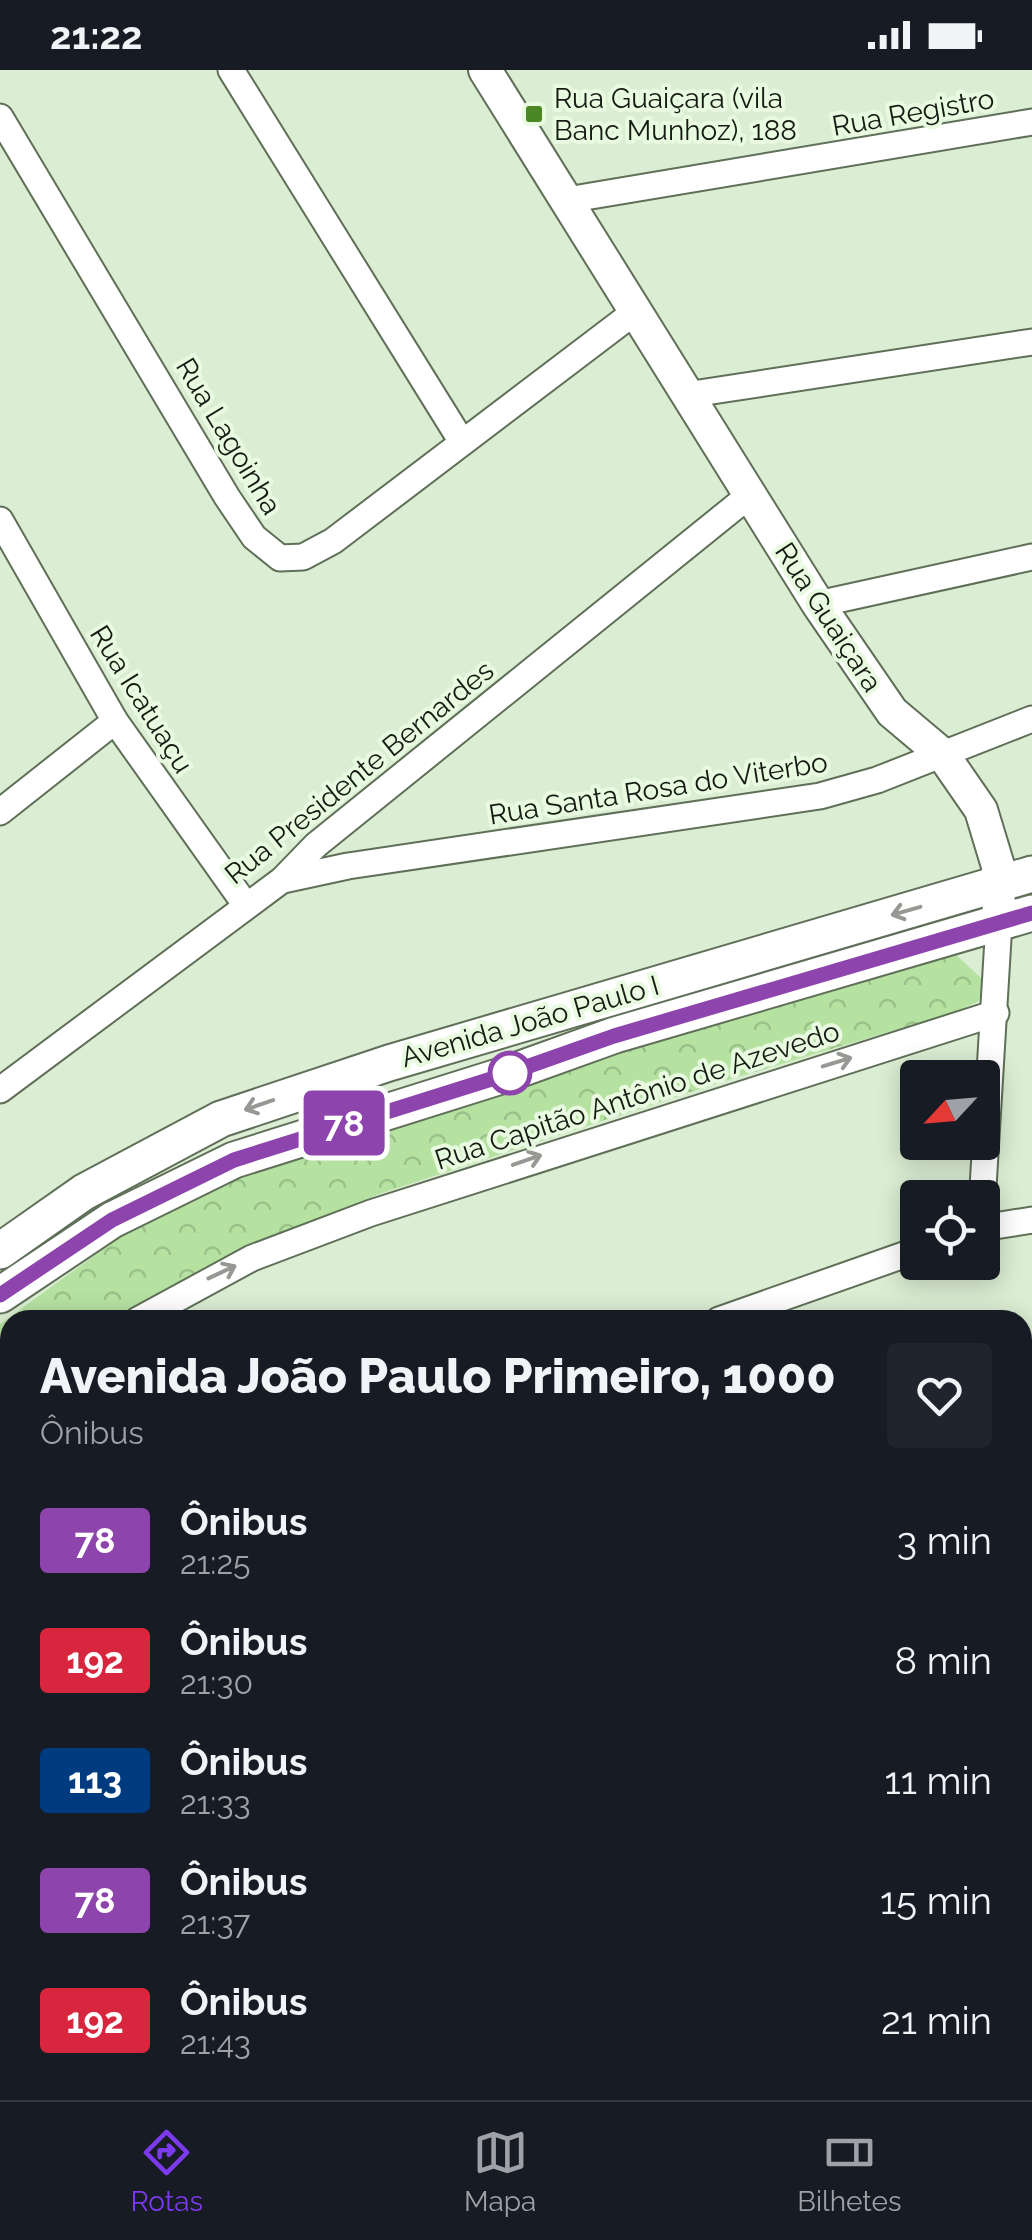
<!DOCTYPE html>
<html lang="pt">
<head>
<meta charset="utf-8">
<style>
	:root { --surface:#171b24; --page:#20242c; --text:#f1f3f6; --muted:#9ea1a6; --line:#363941; --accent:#7c3aed }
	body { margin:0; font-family:Raleway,sans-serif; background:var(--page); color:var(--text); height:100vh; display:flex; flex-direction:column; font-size:38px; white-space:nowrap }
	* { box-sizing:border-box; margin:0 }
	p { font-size:32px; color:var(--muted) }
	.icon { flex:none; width:55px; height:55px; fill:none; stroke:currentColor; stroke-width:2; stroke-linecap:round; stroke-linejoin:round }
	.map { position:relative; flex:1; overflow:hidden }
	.details { position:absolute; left:0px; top:1240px; width:1032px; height:790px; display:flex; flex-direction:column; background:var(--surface); border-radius:30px 30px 0 0; box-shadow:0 5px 25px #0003 }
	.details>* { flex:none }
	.badge { padding:0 20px; border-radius:8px; font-size:35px; line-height:65px }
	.needle { width:65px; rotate:244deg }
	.controls { position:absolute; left:900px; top:990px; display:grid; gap:20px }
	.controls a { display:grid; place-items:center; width:100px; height:100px; border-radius:10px; background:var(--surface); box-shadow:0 5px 25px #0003; font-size:50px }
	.map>.badge { position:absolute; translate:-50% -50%; box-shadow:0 0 0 5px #fff }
	.round { display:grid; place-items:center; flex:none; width:105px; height:105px; border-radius:10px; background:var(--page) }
	.summary { display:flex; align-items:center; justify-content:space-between; height:170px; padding:0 40px }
	h1 { font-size:48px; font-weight:800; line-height:75px }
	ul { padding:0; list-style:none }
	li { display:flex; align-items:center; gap:30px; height:120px; padding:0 40px }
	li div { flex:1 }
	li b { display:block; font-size:38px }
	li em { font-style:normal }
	li .badge { min-width:110px; font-weight:700; text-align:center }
	.status { display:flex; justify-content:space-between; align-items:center; height:70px; padding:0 50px; background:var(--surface); direction:ltr }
	.status svg { height:28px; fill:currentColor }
	.tabs { display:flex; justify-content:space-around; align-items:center; height:140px; border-top:2px solid var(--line); background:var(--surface); font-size:28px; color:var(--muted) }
	.tabs a { display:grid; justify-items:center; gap:5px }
	.tabs .current { color:var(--accent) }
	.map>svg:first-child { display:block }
</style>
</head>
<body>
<div class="status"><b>21:22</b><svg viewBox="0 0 49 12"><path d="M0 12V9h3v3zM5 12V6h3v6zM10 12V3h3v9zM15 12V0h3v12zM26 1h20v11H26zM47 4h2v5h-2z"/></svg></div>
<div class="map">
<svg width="1032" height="2030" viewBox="0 0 1032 2030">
	<defs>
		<pattern id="park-crowns" width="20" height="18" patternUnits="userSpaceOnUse" patternTransform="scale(2.5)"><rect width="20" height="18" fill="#b5e2a1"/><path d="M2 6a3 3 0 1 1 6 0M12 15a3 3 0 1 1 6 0" fill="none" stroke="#9bc18a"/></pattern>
	</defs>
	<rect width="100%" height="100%" fill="#dbedd3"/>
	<path fill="url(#park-crowns)" d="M952 881 983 910 979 931 955 942 731 1009 382 1123 267 1169 172 1215 115 1250H10V1321L0 1327V1254L130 1160 189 1127 266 1094 633 975Z"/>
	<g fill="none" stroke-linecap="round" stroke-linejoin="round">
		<g stroke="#5f6f58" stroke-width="29">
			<g id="minor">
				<path d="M231 0 462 372"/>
				<path d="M0 47 227 427 254 467 280 488 303 487 333 471 636 241"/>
				<path d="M567 130 1032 52"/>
				<path d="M686 325 1032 272"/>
				<path d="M0 450 115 651 245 834"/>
				<path d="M818 534 1032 487"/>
				<path d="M0 742 115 651"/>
				<path d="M283 810 348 796 820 726 877 710 1032 649"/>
				<path d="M0 1020 282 810 316 775 751 424"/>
				<path d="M982 1134 999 852"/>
				<path d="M982 1158 1032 1150"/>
				<path d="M138 1250 252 1188 371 1143 996 943"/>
				<path d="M719 1250 918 1180"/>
				<path d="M0 1337 10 1331"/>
				<path d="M1022 1654 1032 1521"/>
				<path d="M0 1739 10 1740"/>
				<path d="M181 2020 182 2030"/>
				<path d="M236 2030 238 2020"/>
				<path d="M996 2030 997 2020"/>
			</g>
		</g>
		<g stroke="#5f6f58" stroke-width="36">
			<path id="tertiary" d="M485 0 818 534 892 642 943 685 981 740 998 796 999 852"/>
		</g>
		<g stroke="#5f6f58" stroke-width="39">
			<g id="secondary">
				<path d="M0 1181 84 1122 221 1049 389 993 1032 804"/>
				<path d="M0 1225 112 1150 234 1090 501 1006 615 965 1032 843"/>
				<path d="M0 1452H10"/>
				<path d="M500 2020 503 2030"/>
			</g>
		</g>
		<use href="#minor" stroke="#fff" stroke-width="25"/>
		<use href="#tertiary" stroke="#fff" stroke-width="32"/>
		<use href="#secondary" stroke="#fff" stroke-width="35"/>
	</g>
	<defs><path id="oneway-shaft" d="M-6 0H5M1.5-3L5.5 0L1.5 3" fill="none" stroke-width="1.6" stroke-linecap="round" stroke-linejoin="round" transform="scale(2.5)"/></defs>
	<g stroke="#969894">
		<use href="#oneway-shaft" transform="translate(906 841) rotate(164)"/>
		<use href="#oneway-shaft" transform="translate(837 992) rotate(-17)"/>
		<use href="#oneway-shaft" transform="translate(259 1035) rotate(161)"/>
		<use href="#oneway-shaft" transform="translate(527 1090) rotate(-19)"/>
		<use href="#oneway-shaft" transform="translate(222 1202) rotate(-25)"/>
	</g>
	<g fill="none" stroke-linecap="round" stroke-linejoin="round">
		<g stroke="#fff" stroke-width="22">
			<path id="line" d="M0 1225 112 1150 234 1090 501 1006 614 966 1032 843"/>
		</g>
		<use href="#line" stroke="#8e44ad" stroke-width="15"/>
	</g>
	<rect fill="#4b8725" stroke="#e8fae0" stroke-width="4" x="524" y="34" width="20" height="20" rx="5"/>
	<circle fill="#fff" stroke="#8e44ad" stroke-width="5" cx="510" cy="1003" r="20"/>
	<g text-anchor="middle" stroke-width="8" stroke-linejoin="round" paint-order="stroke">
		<g font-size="28" fill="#151b12" stroke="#e8fae0" text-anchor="start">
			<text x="554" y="38">Rua Guaiçara (vila<tspan x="554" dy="32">Banc Munhoz), 188</tspan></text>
		</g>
		<g font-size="28" fill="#151b12" stroke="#e8fae0">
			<text transform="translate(913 42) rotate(-10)" y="10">Rua Registro</text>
			<text transform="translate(229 366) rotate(59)" y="10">Rua Lagoinha</text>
			<text transform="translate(829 547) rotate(57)" y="10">Rua Guaiçara</text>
			<text transform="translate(142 629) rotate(58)" y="10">Rua Icatuaçu</text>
			<text transform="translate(359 702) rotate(-39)" y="10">Rua Presidente Bernardes</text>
			<text transform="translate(658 718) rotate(-9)" y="10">Rua Santa Rosa do Viterbo</text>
			<text transform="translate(530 951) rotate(-16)" y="10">Avenida João Paulo I</text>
			<text transform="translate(637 1025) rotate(-18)" y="10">Rua Capitão Antônio de Azevedo</text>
		</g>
	</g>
</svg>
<div class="controls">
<a><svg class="needle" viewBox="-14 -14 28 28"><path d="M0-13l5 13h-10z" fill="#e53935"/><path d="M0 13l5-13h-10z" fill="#9ea1a6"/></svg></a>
<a><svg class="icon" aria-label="locate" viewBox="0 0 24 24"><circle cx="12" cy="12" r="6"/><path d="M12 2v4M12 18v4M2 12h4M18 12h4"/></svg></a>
</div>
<b class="badge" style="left:344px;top:1053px;background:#8e44ad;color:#fff">78</b>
<section class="details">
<div class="summary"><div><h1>Avenida João Paulo Primeiro, 1000</h1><p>Ônibus</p></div><a class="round"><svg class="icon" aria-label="heart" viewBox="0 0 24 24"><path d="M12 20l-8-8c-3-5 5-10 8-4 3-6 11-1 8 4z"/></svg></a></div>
<ul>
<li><span class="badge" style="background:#8e44ad;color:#fff">78</span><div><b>Ônibus</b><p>21:25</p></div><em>3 min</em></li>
<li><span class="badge" style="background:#d7263d;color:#fff">192</span><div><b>Ônibus</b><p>21:30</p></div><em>8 min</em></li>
<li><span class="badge" style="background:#003b80;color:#fff">113</span><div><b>Ônibus</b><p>21:33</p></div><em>11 min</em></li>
<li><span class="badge" style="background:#8e44ad;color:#fff">78</span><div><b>Ônibus</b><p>21:37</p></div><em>15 min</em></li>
<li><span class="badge" style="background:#d7263d;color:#fff">192</span><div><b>Ônibus</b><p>21:43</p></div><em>21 min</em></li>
</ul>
</section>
</div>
<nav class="tabs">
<a class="current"><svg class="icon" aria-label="directions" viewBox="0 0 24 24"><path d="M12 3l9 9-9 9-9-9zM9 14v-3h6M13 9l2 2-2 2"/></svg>Rotas</a>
<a><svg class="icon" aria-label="map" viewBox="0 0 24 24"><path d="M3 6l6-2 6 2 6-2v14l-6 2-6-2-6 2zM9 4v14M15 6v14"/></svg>Mapa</a>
<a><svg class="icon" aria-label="tickets" viewBox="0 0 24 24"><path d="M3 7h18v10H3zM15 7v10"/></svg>Bilhetes</a>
</nav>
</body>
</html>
